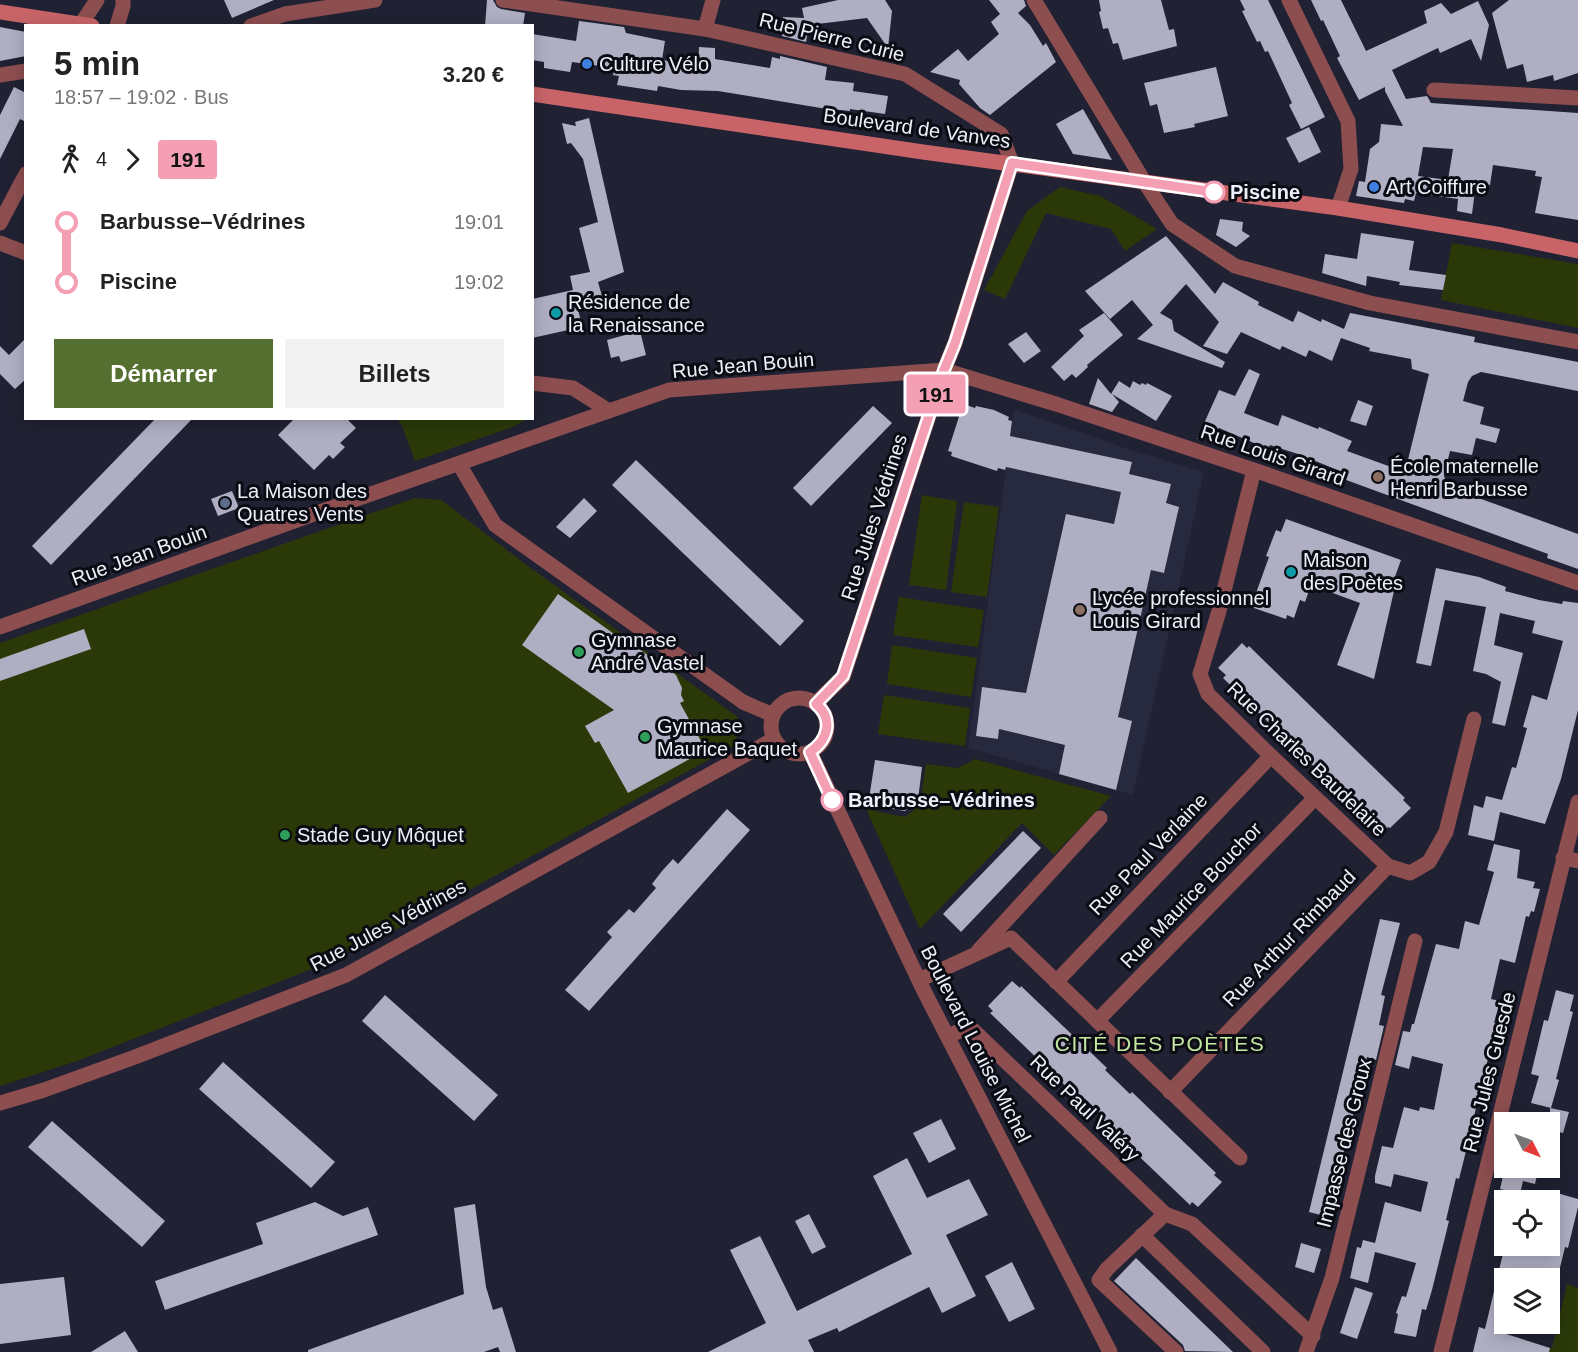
<!DOCTYPE html>
<html lang="fr">
<head>
<meta charset="utf-8">
<style>
	:root { --surface:#fff; --page:#f2f2f2; --text:#222; --muted:#767676; --accent:#546f30 }
	body { margin:0; font-family:Helvetica,sans-serif; background:var(--page); color:var(--text); height:100vh; display:flex; flex-direction:column; font-size:22px; white-space:nowrap }
	* { box-sizing:border-box; margin:0 }
	p { font-size:20px; color:var(--muted) }
	.icon { flex:none; width:33px; height:33px; fill:none; stroke:currentColor; stroke-width:2; stroke-linecap:round; stroke-linejoin:round }
	.map { position:relative; flex:1; overflow:hidden }
	.sheet { position:absolute; left:24px; top:24px; width:510px; height:396px; display:flex; flex-direction:column; background:var(--surface); border-radius:0px; box-shadow:0 3px 15px #0003 }
	.sheet>* { flex:none }
	.badge { padding:0 12px; border-radius:4px; font-size:21px; line-height:39px }
	.needle { width:39px; rotate:132deg }
	.tools { position:absolute; left:1494px; top:1112px; display:grid; gap:12px }
	.tools a { display:grid; place-items:center; width:66px; height:66px; border-radius:0px; background:var(--surface); box-shadow:0 3px 15px #0003; font-size:30px }
	.map>.badge { position:absolute; translate:-50% -50%; box-shadow:0 0 0 3px #fff }
	.legs { display:flex; align-items:center; gap:9px; height:66px; padding:0 30px; font-size:20px }
	.legs p { margin-inline-start:auto }
	.summary { display:flex; align-items:center; justify-content:space-between; height:102px; padding:0 30px }
	h1 { font-size:33px; font-weight:700; line-height:45px }
	.primary-button { display:flex; gap:12px; margin-top:auto; padding:12px 30px }
	.primary-button a { flex:1; height:69px; border-radius:0px; background:var(--accent); color:#fff; font-size:24px; font-weight:700; line-height:69px; text-align:center }
	.primary-button a+a { background:var(--page); color:var(--text) }
	ul { padding:0 30px; list-style:none }
	li { display:flex; align-items:center; gap:21px; height:60px; font-size:22px }
	li i { display:grid; place-items:center; width:9px; height:100%; margin:0 8px; background:currentColor }
	li i::after { content:''; width:15px; height:15px; margin:-8px; border:4px solid; border-radius:50%; background:var(--surface) }
	li p { margin-inline-start:auto }
	li:first-child i { background:linear-gradient(#0000 50%,currentColor 0) }
	li:last-child i { background:linear-gradient(currentColor 50%,#0000 0) }
	.map>svg:first-child { display:block }
</style>
</head>
<body>
<div class="map">
<svg width="1578" height="1352" viewBox="0 0 1578 1352">
	<rect width="100%" height="100%" fill="#202132"/>
	<path fill="#27293f" d="M1014 409 1131 450 1204 472 1133 795 968 748Z"/>
	<g fill="#2b3909">
		<path d="M1060 187 1100 196 1157 229 1125 251 1111 229 1046 213 1005 299 984 290 1027 211Z"/>
		<path d="M1452 243 1578 264V328L1441 300Z"/>
		<path d="M397 419H527L513 427 415 461 402 426Z"/>
		<path d="M922 495 957 501 946 590 909 585Z"/>
		<path d="M415 498 441 500 532 569 738 717 736 745 403 926 322 965 77 1061 0 1086V643Z"/>
		<path d="M964 502 999 507 987 597 951 592Z"/>
		<path d="M899 597 984 610 978 647 893 635Z"/>
		<path d="M892 645 977 658 971 697 887 684Z"/>
		<path d="M884 695 970 708 965 746 878 734Z"/>
		<path d="M975 759 1111 796 1054 855 1022 823 920 929 866 809 905 817 920 805 926 764 958 768Z"/>
		<path d="M1567 1284 1578 1288V1352H1538L1539 1345 1552 1348Z"/>
	</g>
	<g fill="#afaec3" fill-rule="evenodd">
		<path d="M224 0H274L232 18Z"/>
		<path d="M487 0H493L497 7 501 9 525 13 523 26H485Z"/>
		<path d="M838 0H885L892 11 888 48 867 18 809 25 806 42 782 36 783 17 804 18 802 8Z"/>
		<path d="M989 0H1024L1026 6 1018 13 1030 25 1043 46 1046 43 1056 62 990 115 980 108 959 84 960 80 930 72 958 49 968 61 999 34 991 22 1000 14Z"/>
		<path d="M1099 0H1161L1169 30 1174 29 1177 46 1123 60 1118 43 1113 44 1108 28 1103 29 1099 12 1101 11Z"/>
		<path d="M1240 0H1268L1325 117 1301 129 1289 105 1292 103 1268 51 1265 52 1260 41 1257 42 1242 11 1245 10Z"/>
		<path d="M1311 0H1341L1366 51 1427 23 1424 11 1441 3 1451 14 1478 1 1489 25 1481 61 1471 39 1440 53 1438 48 1392 70 1406 99 1427 96 1431 103 1578 113V220L1535 213 1542 177 1535 176 1536 171 1493 165 1490 185 1476 183 1472 214 1457 211 1458 199 1416 193 1414 201 1405 199 1404 203 1356 196 1359 181 1365 182 1370 149 1379 142 1381 124 1403 126 1385 91V87L1359 100 1337 58 1340 56 1323 20 1321 21ZM1423 147 1453 149 1448 180 1418 176Z"/>
		<path d="M1509 0H1578V73L1554 81 1553 75 1527 82 1523 64 1507 69 1492 13Z"/>
		<path d="M579 21 624 27 626 33 665 41 662 60 698 66 699 47 715 48V59L770 68 772 57 780 59V56L827 67 825 80 854 83 853 91 888 96 885 114 850 109V111L821 108 718 91 681 90 658 86 657 91 617 85 619 76 613 75 614 71 607 70V67L572 62 570 72 544 68V62L532 60V34L576 41Z"/>
		<path d="M0 27 26 32V56L0 61Z"/>
		<path d="M1216 67 1228 116 1194 124 1195 127 1164 133 1157 104 1150 106 1144 83Z"/>
		<path d="M14 87 26 93V122L20 119 0 159V115Z"/>
		<path d="M1083 109 1112 160 1073 154 1056 124Z"/>
		<path d="M589 118 624 272 598 282 604 303 578 309 582 327 532 338V299L573 290 570 276 590 272 579 228 598 222 583 159 571 143 567 144 562 123 576 126 575 122Z"/>
		<path d="M1309 127 1321 152 1299 163 1286 138Z"/>
		<path d="M1220 219 1243 222 1242 231 1250 236 1236 247 1216 235Z"/>
		<path d="M1361 233 1414 241 1409 270 1446 275 1443 290 1399 285 1400 282 1367 276 1366 286 1322 273 1325 254 1357 259Z"/>
		<path d="M1166 236 1215 294 1223 282 1259 302 1258 305 1293 322 1298 311 1321 322 1322 319 1344 329 1350 313 1475 337 1474 342 1578 362V391L1481 372 1472 376 1468 382 1463 401 1484 407 1480 424 1500 429 1496 443 1476 438 1472 455 1450 451 1444 476 1448 487 1578 534V569L1547 558 1548 554 1338 477 1340 471 1298 454 1270 445 1268 449 1219 428 1197 439 1219 390 1235 396 1249 369 1260 374 1244 413 1278 426 1282 415 1318 429 1319 427 1352 441 1347 451 1405 472 1429 374 1412 369 1411 359 1369 351 1370 348 1341 338 1332 361 1309 350 1306 357 1282 346 1280 350 1241 332 1227 354 1203 346 1219 322 1186 284 1160 313 1172 320 1174 331 1225 362 1222 368 1137 339 1153 325 1132 300 1110 319 1085 291Z"/>
		<path d="M1104 313 1123 335 1087 365 1088 367 1076 378 1072 374 1064 381 1051 367 1084 336 1079 330Z"/>
		<path d="M640 331 646 355 621 362 619 356 611 358 607 340Z"/>
		<path d="M1026 332 1041 351 1024 363 1008 344Z"/>
		<path d="M26 338V379L15 389 0 374V346L9 355Z"/>
		<path d="M1098 378 1111 394 1119 381 1130 388 1133 381 1140 385 1142 383 1146 385 1147 383 1172 396 1156 421 1112 394 1119 402 1112 412 1089 404Z"/>
		<path d="M1358 400 1373 406 1366 426 1350 421Z"/>
		<path d="M963 404 975 408 976 406 994 410 1009 417 1008 420 1012 421 1010 436 1132 462 1129 474 1171 484 1166 503 1179 507 1164 573 1151 570 1118 717 1132 721 1116 790 1059 774 1065 745 999 729 998 739 976 736 982 687 1026 693 1066 514 1114 524 1121 492 1006 467 1005 470 998 468 997 471 951 456 952 452 948 451Z"/>
		<path d="M873 406 892 423 811 506 793 488Z"/>
		<path d="M156 418H193L51 565 32 546Z"/>
		<path d="M295 418H346L356 428 340 443 345 447 333 459 329 455 314 470 278 435Z"/>
		<path d="M636 460 804 621 780 646 612 485Z"/>
		<path d="M232 491 239 508 218 516 211 499Z"/>
		<path d="M584 498 597 511 570 538 556 527Z"/>
		<path d="M1286 519 1401 560 1392 585 1394 586 1392 590 1394 591 1374 679 1337 665 1360 603 1311 585 1305 602 1300 600 1294 618 1287 615 1286 619 1251 607 1269 557 1266 556 1276 530 1281 532Z"/>
		<path d="M1436 568 1479 577 1506 587 1505 591 1539 600 1562 604 1563 601 1578 603V710L1561 779 1545 824 1500 812 1494 841 1468 835 1474 805 1483 808 1486 796 1502 800 1512 767 1516 768 1527 728 1523 727 1532 695 1547 700 1563 641 1532 633 1535 621 1500 613 1494 645 1523 653 1505 726 1492 723 1501 682 1486 674 1473 671 1486 607 1445 600 1431 666 1416 663Z"/>
		<path d="M558 594 631 646 632 644 676 675 682 688 681 695 684 701 680 703 706 750 628 793 599 741 595 743 585 726 614 710 522 645Z"/>
		<path d="M84 629 91 649 0 681V659Z"/>
		<path d="M1242 643 1247 648 1249 646 1405 798 1403 800 1411 808 1390 828 1388 827 1384 830 1377 822 1374 825 1223 678 1226 675 1218 668Z"/>
		<path d="M875 760 922 767 918 800 905 811 868 805Z"/>
		<path d="M727 809 750 830 589 1011 565 990 612 937 607 932 629 909 634 913 656 888 652 884 662 871 673 859 678 864Z"/>
		<path d="M1023 831 1041 848 961 932 943 914Z"/>
		<path d="M1494 844 1520 850 1517 878 1535 882 1533 888 1540 889 1534 912 1531 911 1529 917 1526 916 1515 963 1500 959 1491 999 1500 1001 1494 1023 1497 1024 1482 1082 1465 1155 1459 1179 1456 1178 1446 1220 1449 1221 1432 1290 1426 1310 1422 1309 1416 1337 1394 1333 1398 1314 1396 1313 1402 1296 1406 1297 1416 1263 1375 1252 1368 1283 1350 1278 1357 1247 1361 1248 1363 1240 1375 1243 1385 1202 1421 1212 1428 1182 1394 1174 1391 1187 1375 1183V1176L1382 1146 1393 1148 1404 1107 1419 1111 1420 1107 1434 1110 1443 1064 1412 1056 1409 1069 1395 1065 1403 1031 1410 1032 1412 1024H1414L1436 944 1459 949 1465 921 1479 925 1494 872 1487 870Z"/>
		<path d="M1380 919 1400 923 1381 995 1385 996 1379 1025 1384 1026 1376 1060 1367 1057 1328 1217 1309 1212Z"/>
		<path d="M1012 981 1020 988 1021 986 1107 1068 1105 1070 1130 1094 1132 1092 1216 1173 1214 1175 1222 1182 1198 1207 1192 1202 1190 1205 1102 1121 1105 1118 1081 1095 1078 1098 990 1013 993 1011 988 1006Z"/>
		<path d="M1556 990 1574 995 1570 1011 1573 1012 1556 1079 1559 1080 1551 1108 1531 1103 1539 1076 1531 1074 1544 1020 1548 1021Z"/>
		<path d="M385 995 498 1095 474 1121 362 1021Z"/>
		<path d="M223 1062 335 1162 311 1188 199 1089Z"/>
		<path d="M1550 1108 1569 1112 1563 1133 1550 1130Z"/>
		<path d="M941 1119 956 1149 929 1163 913 1133Z"/>
		<path d="M52 1121 165 1221 142 1247 28 1147Z"/>
		<path d="M907 1158 927 1198 969 1179 988 1215 946 1235 976 1296 942 1313 929 1287 839 1332 837 1328 808 1340 814 1352H708L766 1323 730 1250 760 1236 797 1311 912 1254 873 1176Z"/>
		<path d="M1497 1167H1539L1535 1184 1523 1181 1520 1194 1500 1189 1503 1176 1495 1174Z"/>
		<path d="M1550 1191 1578 1199V1207L1568 1248 1565 1247 1555 1288 1550 1287V1278H1504L1503 1333 1550 1348 1549 1352H1473L1479 1327 1485 1329 1505 1245H1550Z"/>
		<path d="M315 1202 343 1216 368 1207 378 1235 165 1310 155 1281 263 1244 256 1223Z"/>
		<path d="M475 1204 486 1287 493 1310 502 1307 516 1352H500L498 1347 484 1352H308V1350L464 1294 454 1208Z"/>
		<path d="M809 1214 826 1247 812 1254 795 1221Z"/>
		<path d="M1301 1243 1321 1249 1314 1273 1295 1267Z"/>
		<path d="M1136 1258 1204 1324 1233 1352 1185 1351 1183 1345 1114 1281Z"/>
		<path d="M1012 1262 1035 1309 1009 1322 985 1276Z"/>
		<path d="M64 1277 71 1335 0 1344V1284Z"/>
		<path d="M1355 1287 1373 1293 1357 1339 1340 1333Z"/>
		<path d="M125 1331 138 1352H91Z"/>
	</g>
	<g fill="none" stroke-linecap="round" stroke-linejoin="round">
		<g stroke="#8d4e50" stroke-width="15">
			<path d="M503 0 705 29 905 74 1001 134 1012 163"/>
			<path d="M1034 0 1145 183 1172 224 1235 266 1370 303 1578 342"/>
			<path d="M1289 0 1348 121 1351 169 1338 208"/>
			<path d="M81 24 97 0"/>
			<path d="M117 26 123 6V0"/>
			<path d="M251 26 285 14 375 0"/>
			<path d="M705 29 713 0"/>
			<path d="M0 75 26 71"/>
			<path d="M1434 90 1578 98"/>
			<path d="M0 243 26 253"/>
			<path d="M532 383 573 388 609 411"/>
			<path d="M459 464 495 525 743 702 773 715"/>
			<path d="M1254 470 1219 611 1200 674 1208 694 1271 756 1388 866 1410 873 1429 862 1446 832 1474 719"/>
			<path d="M0 627 325 510 669 390 944 370 1056 404 1254 470 1578 583"/>
			<path d="M1563 858 1578 861"/>
			<path d="M978 951 1100 818"/>
			<path d="M919 980 1011 938 1240 1158"/>
			<path d="M1056 982 1271 756"/>
			<path d="M1097 1021 1315 798"/>
			<path d="M947 1036 960 1031 973 1030 1165 1214 1107 1269 1099 1280 1176 1352"/>
			<path d="M1170 1092 1388 866"/>
			<path d="M0 1103 44 1090 135 1057 346 975 774 739"/>
			<path d="M1165 1214 1192 1224 1313 1336"/>
			<path d="M1142 1235 1263 1352"/>
			<path d="M1306 1352 1332 1278 1415 941"/>
		</g>
		<g stroke="#8d4e50" stroke-width="15">
			<path d="M0 223 26 174"/>
			<circle cx="799" cy="726" r="28"/>
			<path d="M816 703 843 677 944 370 955 343 1012 163"/>
			<path d="M810 752 925 993 1110 1352"/>
			<path d="M1441 1352 1578 802"/>
		</g>
		<g stroke="#c86468" stroke-width="15">
			<path d="M0 12 92 26"/>
			<path d="M532 94 923 152 1338 208 1502 235 1578 251"/>
		</g>
	</g>
	<g fill="none" stroke-linecap="round" stroke-linejoin="round">
		<g stroke="#fff" stroke-width="14">
			<path id="line-1" d="M832 800 810 752C828 740 834 719 816 704L843 676 944 370 955 343 1012 163 1214 192"/>
		</g>
		<use href="#line-1" stroke="#f59fb4" stroke-width="9"/>
	</g>
	<g fill="#3f7fe0" stroke="#0b0c13" stroke-width="2">
		<circle cx="587" cy="64" r="6"/>
		<circle cx="1374" cy="187" r="6"/>
	</g>
	<g fill="#fff" stroke="#f59fb4" stroke-width="3">
		<circle cx="1214" cy="192" r="10"/>
		<circle cx="832" cy="800" r="10"/>
	</g>
	<g fill="#0f9aa8" stroke="#0b0c13" stroke-width="2">
		<circle cx="556" cy="313" r="6"/>
		<circle cx="1291" cy="572" r="6"/>
	</g>
	<g fill="#8d6e63" stroke="#0b0c13" stroke-width="2">
		<circle cx="1378" cy="477" r="6"/>
		<circle cx="1080" cy="610" r="6"/>
	</g>
	<circle fill="#5c6f8a" stroke="#0b0c13" stroke-width="2" cx="225" cy="503" r="6"/>
	<g fill="#2e9e5b" stroke="#0b0c13" stroke-width="2">
		<circle cx="579" cy="652" r="6"/>
		<circle cx="645" cy="737" r="6"/>
		<circle cx="285" cy="835" r="6"/>
	</g>
	<g text-anchor="middle" stroke-width="6" stroke-linejoin="round" paint-order="stroke">
		<g font-size="20" fill="#edeffa" stroke="#0b0c13">
			<text transform="translate(832 37) rotate(14)" y="7">Rue Pierre Curie</text>
			<text transform="translate(917 128) rotate(8)" y="7">Boulevard de Vanves</text>
			<text transform="translate(743 365) rotate(-5)" y="7">Rue Jean Bouin</text>
			<text transform="translate(1273 455) rotate(19)" y="7">Rue Louis Girard</text>
			<text transform="translate(874 517) rotate(-72)" y="7">Rue Jules Védrines</text>
			<text transform="translate(139 555) rotate(-20)" y="7">Rue Jean Bouin</text>
			<text transform="translate(1307 759) rotate(44)" y="7">Rue Charles Baudelaire</text>
			<text transform="translate(1148 854) rotate(-46)" y="7">Rue Paul Verlaine</text>
			<text transform="translate(1191 895) rotate(-46)" y="7">Rue Maurice Bouchor</text>
			<text transform="translate(388 925) rotate(-28)" y="7">Rue Jules Védrines</text>
			<text transform="translate(1289 938) rotate(-46)" y="7">Rue Arthur Rimbaud</text>
			<text transform="translate(976 1044) rotate(63)" y="7">Boulevard Louise Michel</text>
			<text transform="translate(1489 1072) rotate(-76)" y="7">Rue Jules Guesde</text>
			<text transform="translate(1085 1108) rotate(44)" y="7">Rue Paul Valéry</text>
			<text transform="translate(1344 1143) rotate(-76)" y="7">Impasse des Groux</text>
		</g>
		<g font-size="20" fill="#edeffa" stroke="#0b0c13" text-anchor="start">
			<text x="599" y="71">Culture Vélo</text>
			<text x="1386" y="194">Art Coiffure</text>
			<text x="568" y="309">Résidence de<tspan x="568" dy="23">la Renaissance</tspan></text>
			<text x="1390" y="473">École maternelle<tspan x="1390" dy="23">Henri Barbusse</tspan></text>
			<text x="237" y="498">La Maison des<tspan x="237" dy="23">Quatres Vents</tspan></text>
			<text x="1303" y="567">Maison<tspan x="1303" dy="23">des Poètes</tspan></text>
			<text x="1092" y="605">Lycée professionnel<tspan x="1092" dy="23">Louis Girard</tspan></text>
			<text x="591" y="647">Gymnase<tspan x="591" dy="23">André Vastel</tspan></text>
			<text x="657" y="733">Gymnase<tspan x="657" dy="23">Maurice Baquet</tspan></text>
			<text x="297" y="842">Stade Guy Môquet</text>
		</g>
		<g font-size="20" font-weight="bold" fill="#edeffa" stroke="#0b0c13" text-anchor="start">
			<text x="1230" y="199">Piscine</text>
			<text x="848" y="807">Barbusse–Védrines</text>
		</g>
		<g font-size="21" letter-spacing="1.5" fill="#c5e8a1" stroke="#0b0c13">
			<text x="1160" y="1051">CITÉ DES POÈTES</text>
		</g>
	</g>
</svg>
<div class="tools">
<a><svg class="needle" viewBox="-14 -14 28 28"><path d="M0-13l5 13h-10z" fill="#e53935"/><path d="M0 13l5-13h-10z" fill="#767676"/></svg></a>
<a><svg class="icon" aria-label="locate" viewBox="0 0 24 24"><circle cx="12" cy="12" r="6"/><path d="M12 2v4M12 18v4M2 12h4M18 12h4"/></svg></a>
<a><svg class="icon" aria-label="layers" viewBox="0 0 24 24"><path d="M12 4l9 5-9 5-9-5zM3 14l9 5 9-5"/></svg></a>
</div>
<b class="badge" style="left:936px;top:394px;background:#f59fb4;color:#111">191</b>
<section class="sheet">
<div class="summary"><div><h1>5 min</h1><p>18:57 – 19:02 · Bus</p></div><b>3.20 €</b></div>
<div class="legs"><svg class="icon" aria-label="walk" viewBox="0 0 24 24"><circle cx="13" cy="4" r="2"/><path d="M13 8l-2 6 4 7M11 14l-3 7M7 12l3-4h3l4 4"/></svg>4<svg class="icon" aria-label="forward" viewBox="0 0 24 24"><path d="M9 5l7 7-7 7"/></svg><b class="badge" style="background:#f59fb4;color:#111">191</b></div>
<ul>
<li><i style="color:#f59fb4"></i><b>Barbusse–Védrines</b><p>19:01</p></li>
<li><i style="color:#f59fb4"></i><b>Piscine</b><p>19:02</p></li>
</ul>
<div class="primary-button"><a>Démarrer</a><a>Billets</a></div>
</section>
</div>
</body>
</html>
